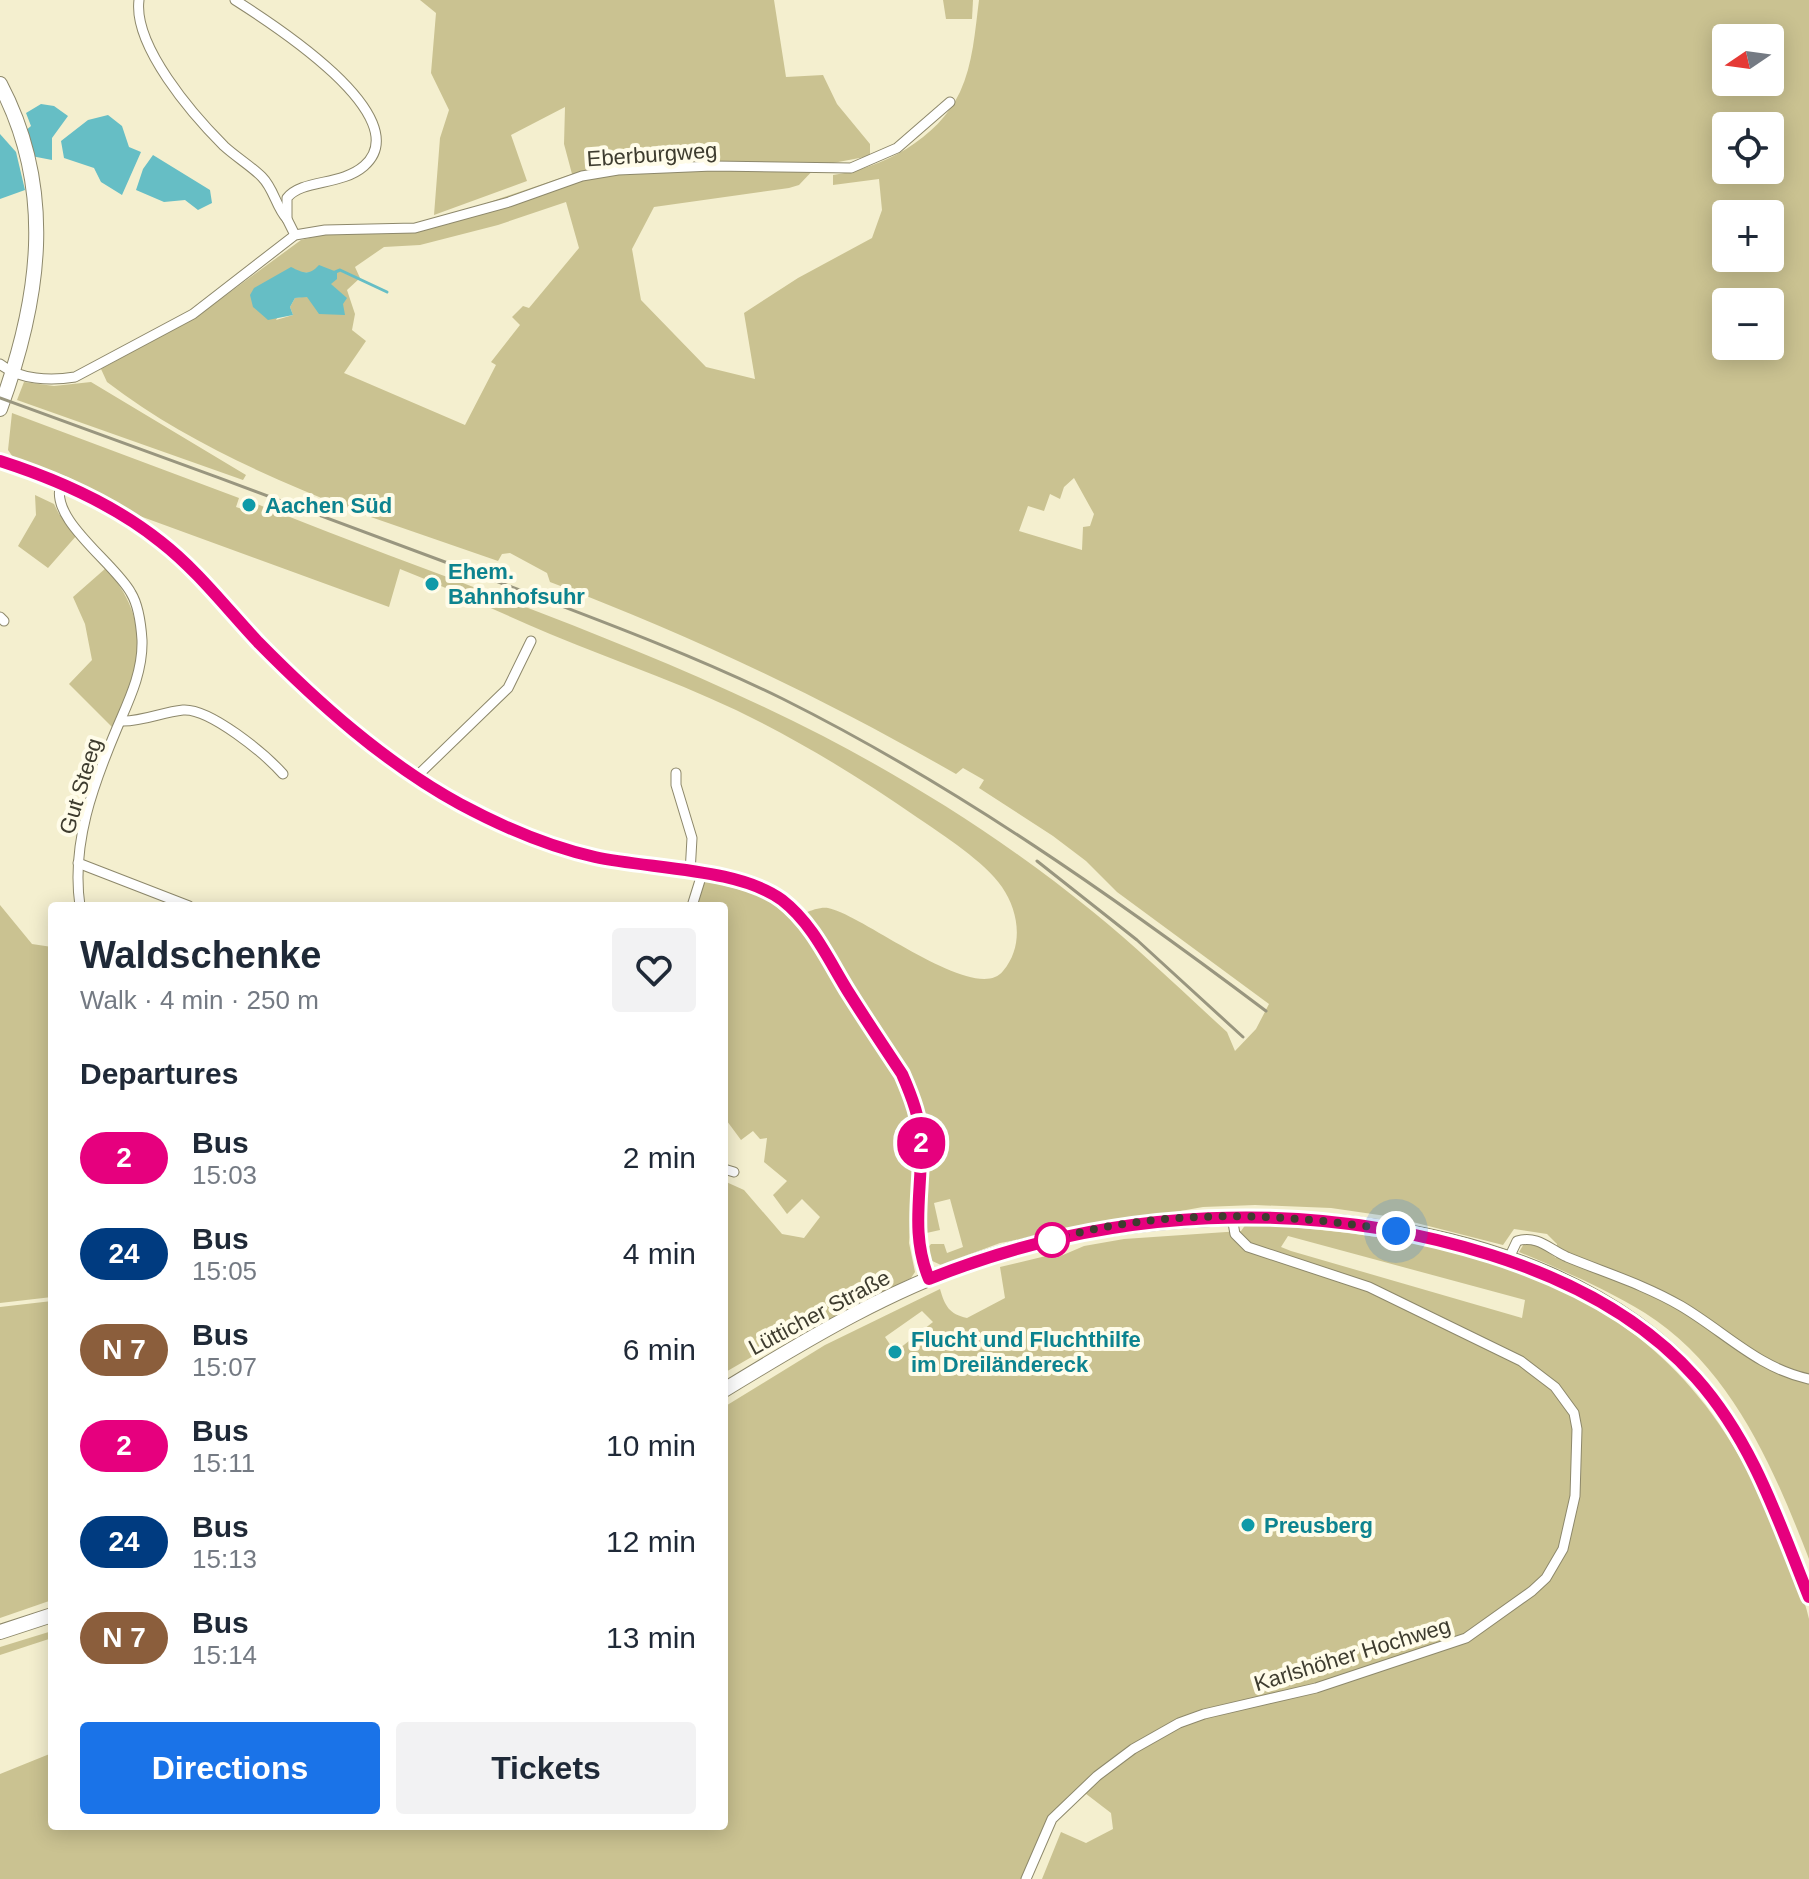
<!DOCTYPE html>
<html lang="en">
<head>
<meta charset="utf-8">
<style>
	:root { --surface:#fff; --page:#f2f2f3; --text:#1f2937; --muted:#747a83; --accent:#1a73e8 }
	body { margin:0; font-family:Arial,sans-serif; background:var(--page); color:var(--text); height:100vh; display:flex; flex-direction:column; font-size:30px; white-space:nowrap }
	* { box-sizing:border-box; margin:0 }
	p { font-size:26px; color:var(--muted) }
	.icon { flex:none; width:44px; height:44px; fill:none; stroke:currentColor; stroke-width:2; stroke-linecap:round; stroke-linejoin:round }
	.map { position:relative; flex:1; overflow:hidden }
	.side { position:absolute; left:48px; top:902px; width:680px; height:928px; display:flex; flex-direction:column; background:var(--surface); border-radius:8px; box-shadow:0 4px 20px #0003 }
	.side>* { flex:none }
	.badge { padding:0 16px; border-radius:26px; font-size:28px; line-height:52px }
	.needle { width:52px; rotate:257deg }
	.tools { position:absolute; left:1712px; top:24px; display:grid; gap:16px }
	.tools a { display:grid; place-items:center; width:72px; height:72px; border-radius:8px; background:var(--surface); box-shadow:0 4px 20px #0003; font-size:40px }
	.you { position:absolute; width:40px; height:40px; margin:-20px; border:6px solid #fff; border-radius:50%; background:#1a73e8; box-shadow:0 0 0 12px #1a73e833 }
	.map>.badge { position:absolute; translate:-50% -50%; box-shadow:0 0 0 4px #fff }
	h2 { padding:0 32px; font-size:30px; line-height:72px }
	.round { display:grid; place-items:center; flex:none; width:84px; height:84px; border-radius:8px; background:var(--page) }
	.head { display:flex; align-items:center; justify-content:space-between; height:136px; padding:0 32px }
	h1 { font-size:38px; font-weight:600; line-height:60px }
	.action { display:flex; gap:16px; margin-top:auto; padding:16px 32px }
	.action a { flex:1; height:92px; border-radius:8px; background:var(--accent); color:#fff; font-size:32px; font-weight:600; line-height:92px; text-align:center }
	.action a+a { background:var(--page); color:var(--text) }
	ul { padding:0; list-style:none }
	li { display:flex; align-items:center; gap:24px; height:96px; padding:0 32px }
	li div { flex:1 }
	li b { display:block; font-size:30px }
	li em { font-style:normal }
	li .badge { min-width:88px; font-weight:700; text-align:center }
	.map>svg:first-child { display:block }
</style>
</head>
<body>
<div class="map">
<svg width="1809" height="1879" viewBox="0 0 1809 1879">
	<rect width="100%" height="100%" fill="#f4efcf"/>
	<g fill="#cac291" fill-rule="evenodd">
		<path d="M420 0H774L786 77 823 75 837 104 870 144V156L817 166 799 185 789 188 654 207 632 249 641 300 706 367 755 379 744 313 798 278 872 238 882 210 879 179 833 185V175C881 169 938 139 960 92 973 64 975 31 979 0H1809V1559C1774 1469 1732 1368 1645 1313 1606 1289 1562 1270 1519 1252L1525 1242 1536 1243 1556 1258 1557 1244 1547 1234 1514 1229 1503 1245 1393 1217 1331 1208 1255 1205 1203 1207 1000 1243 941 1265 930 1260 925 1251 931 1244H944L947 1253 963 1247 950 1199 934 1203 940 1230 922 1234 923 1120 916 1095 894 1052 805 913C812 910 821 907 828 908 862 914 976 1006 1003 971 1024 946 1019 912 1002 887 985 862 943 835 918 818 868 783 816 751 762 723 695 688 620 663 550 634 500 613 451 589 400 569L389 607 137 515 68 477 15 460 8 450 12 413 239 498 236 507 254 513 257 504C446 580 642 643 823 736 917 785 1010 844 1092 911 1139 949 1182 991 1227 1032L1235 1051 1256 1029 1269 1004 1117 892 1086 861 1053 836 979 788 984 780 963 768 956 774C823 698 693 636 550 582L547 573 510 553 502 554 498 561 365 515 368 507 355 502 352 510C267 477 180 438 107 382L101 369 199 315 301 240 322 235 420 231 475 207 572 174 564 144 565 107 511 135 527 181 434 215 440 138 449 110 431 73 436 13ZM1726 38H1770V82H1726ZM1726 126H1770V170H1726ZM566 202 579 248 529 308 523 306 512 317 520 325 491 362 496 365 465 425 344 373 366 341 352 330 355 314 347 290 360 278 355 267 384 247 420 245 498 225ZM1726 214H1770V258H1726ZM312 272 336 292 295 298 290 307 293 315 276 320 303 273ZM1726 302H1770V346H1726ZM1074 478 1094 514 1090 526 1083 527 1082 550 1019 531 1028 506 1044 511 1050 494 1060 499 1064 487Z"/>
		<path d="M943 0H973L972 19H946Z"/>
		<path d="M24 382 54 386 91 382 246 475 243 480 17 400Z"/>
		<path d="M35 495 54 504 59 514 77 535 48 568 18 546 36 515Z"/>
		<path d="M106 568C153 623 141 667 113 728L69 684 92 660 85 624 73 597Z"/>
		<path d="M703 880 765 896 805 931 896 1078 906 1099 915 1145 909 1243 915 1272 911 1278 823 1324 819 1318 724 1373V1181L744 1190 782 1234 804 1238 820 1217 802 1199 787 1214 773 1195 787 1181 764 1162 767 1138 760 1139 753 1131 741 1140 724 1117V906H695Z"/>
		<path d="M0 905 32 944 52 947V1297L0 1303Z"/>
		<path d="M1246 1224C1487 1239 1682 1287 1776 1534 1787 1561 1803 1591 1809 1619 1809 1643 1809 1673 1809 1697 1809 1758 1809 1818 1809 1879H1042L1061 1832 1086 1843 1113 1829 1111 1813 1081 1790 1055 1816 1026 1879H0V1774L52 1753V1826H724V1407L825 1345 940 1289C945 1306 949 1314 967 1318L1005 1298 1000 1267 1046 1256 1056 1258 1084 1246 1124 1239 1241 1231ZM1288 1236 1525 1300 1522 1318 1291 1251 1281 1247ZM922 1311 933 1322 895 1352 885 1337Z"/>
		<path d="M52 1301V1600L0 1618V1307Z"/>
		<path d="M52 1631V1638L0 1655V1647Z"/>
	</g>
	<g fill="#66bec5">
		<path d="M41 104 54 106 68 116 52 138V160L21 154 24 132 31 126 26 113Z"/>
		<path d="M108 115 122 126 129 147 141 152 122 195 101 182 94 168 64 158 61 141 88 120Z"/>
		<path d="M0 134 16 152 25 190 0 199Z"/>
		<path d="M153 155 210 190 212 203 198 210 185 200 164 202 136 190 143 169Z"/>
		<path d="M319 265 337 272V279L331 284 347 298 343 304 345 315 319 314 307 297 295 298 290 307 293 315 268 320 253 307 250 295 254 288 291 267C303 273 309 276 319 265Z"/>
	</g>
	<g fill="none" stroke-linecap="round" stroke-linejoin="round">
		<path stroke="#66bec5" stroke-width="3" d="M333 273 340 270 387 292"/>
		<g stroke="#8d886b" stroke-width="11">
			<g id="street">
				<path d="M139 0C133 46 193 115 224 146 236 157 251 166 262 177 274 189 276 207 287 219"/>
				<path d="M235 0C268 21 420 117 364 166 341 186 302 179 287 198V219L295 235"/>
				<path d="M0 364C19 380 51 381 75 377L193 314 295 235 325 230 415 228 509 202 582 176 618 170 713 166 851 168 897 148 950 102"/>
				<path d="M0 461C56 479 115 505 161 542 197 570 227 609 259 642 318 703 385 763 461 804 502 826 550 847 595 857 651 870 737 866 782 900 813 924 829 961 849 993 866 1020 884 1047 902 1074 912 1097 921 1120 921 1145 922 1196 910 1230 929 1279"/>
				<path d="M61 484C48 519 115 563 131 593 139 606 141 625 142 640 143 672 129 700 117 728 93 785 71 844 80 906"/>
				<path d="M0 617 4 621"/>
				<path d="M121 721C142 722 162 712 183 710 210 708 265 754 283 774"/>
				<path d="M676 773V785L692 838 690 873"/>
				<path d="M416 777 508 688 531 641"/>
				<path d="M78 863 189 906"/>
				<path d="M692 906 702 874"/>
				<path d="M724 1169 734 1172"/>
				<path d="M1508 1260 1517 1241C1538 1235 1549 1249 1567 1257 1606 1273 1645 1285 1681 1306 1725 1332 1758 1368 1809 1379"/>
				<path d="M1026 1879 1052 1819 1097 1776 1133 1749 1179 1723 1204 1714 1316 1688 1466 1638 1532 1591 1546 1578 1563 1549 1575 1496 1577 1429 1574 1413 1555 1387 1521 1361 1369 1287 1248 1247 1235 1234 1232 1217"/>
			</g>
		</g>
		<g stroke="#8d886b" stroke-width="16">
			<g id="primary">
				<path d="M0 84C56 190 40 300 0 409"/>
				<path d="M724 1390C809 1338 895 1286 991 1256 1203 1189 1539 1200 1697 1378 1753 1442 1779 1520 1809 1597"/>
				<path d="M0 1632 52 1615"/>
			</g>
		</g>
		<use href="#street" stroke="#fff" stroke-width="9"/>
		<use href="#primary" stroke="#fff" stroke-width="14"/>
		<g stroke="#99967f" stroke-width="3">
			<path d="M0 398C160 456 321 515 480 575 582 614 685 651 783 699 955 785 1113 896 1266 1011"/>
			<path d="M1037 861 1137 940 1243 1037"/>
		</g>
	</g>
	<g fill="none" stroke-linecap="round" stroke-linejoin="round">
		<g stroke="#fff" stroke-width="18">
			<path id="line" d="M0 461C56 479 115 505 161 542 197 570 227 609 258 642 318 703 385 763 460 804 501 826 550 847 595 857 650 869 739 868 782 900 813 924 829 961 849 993 866 1020 884 1047 902 1074 912 1097 921 1120 921 1145 922 1193 910 1233 929 1279 1108 1207 1307 1197 1491 1255 1567 1279 1643 1318 1696 1378 1753 1442 1778 1520 1809 1597"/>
		</g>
		<use href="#line" stroke="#e6007e" stroke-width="12"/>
		<path stroke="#3e3c2f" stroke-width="8" stroke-dasharray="0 14.4" d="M1052 1240C1157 1208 1285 1212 1396 1231"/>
	</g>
	<g fill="#0f9aa8" stroke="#fffce9" stroke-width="3">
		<circle cx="249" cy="505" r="8"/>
		<circle cx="432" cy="584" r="8"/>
		<circle cx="895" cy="1352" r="8"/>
		<circle cx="1248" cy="1525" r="8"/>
	</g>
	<circle fill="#fff" stroke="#e6007e" stroke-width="4" cx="1052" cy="1240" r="16"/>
	<g text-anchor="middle" stroke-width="8" stroke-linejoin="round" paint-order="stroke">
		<g font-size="22" fill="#3e3c2f" stroke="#fffce9">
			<text transform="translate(652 154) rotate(-4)" y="8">Eberburgweg</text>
			<text transform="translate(80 786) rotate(-73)" y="8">Gut Steeg</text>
			<text transform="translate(819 1312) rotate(-28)" y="8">Lütticher Straße</text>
			<text transform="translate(1352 1654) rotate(-17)" y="8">Karlshöher Hochweg</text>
		</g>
		<g font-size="22" font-weight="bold" fill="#0d838f" stroke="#fffce9" text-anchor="start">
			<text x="265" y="513">Aachen Süd</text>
			<text x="448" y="579">Ehem.<tspan x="448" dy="25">Bahnhofsuhr</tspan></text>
			<text x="911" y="1347">Flucht und Fluchthilfe<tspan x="911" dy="25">im Dreiländereck</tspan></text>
			<text x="1264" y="1533">Preusberg</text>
		</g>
	</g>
</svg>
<div class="tools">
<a><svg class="needle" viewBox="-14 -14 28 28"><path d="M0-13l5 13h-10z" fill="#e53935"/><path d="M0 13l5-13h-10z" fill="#747a83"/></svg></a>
<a><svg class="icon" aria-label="locate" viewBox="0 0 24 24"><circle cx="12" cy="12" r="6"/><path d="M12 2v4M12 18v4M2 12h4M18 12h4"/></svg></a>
<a>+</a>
<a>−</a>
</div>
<div class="you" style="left:1396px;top:1231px"></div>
<b class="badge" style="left:921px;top:1143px;background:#e6007e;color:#fff">2</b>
<section class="side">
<div class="head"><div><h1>Waldschenke</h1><p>Walk · 4 min · 250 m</p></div><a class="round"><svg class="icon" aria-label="heart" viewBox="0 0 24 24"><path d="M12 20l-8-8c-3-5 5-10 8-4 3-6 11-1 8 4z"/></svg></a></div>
<h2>Departures</h2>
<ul>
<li><span class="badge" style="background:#e6007e;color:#fff">2</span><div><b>Bus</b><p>15:03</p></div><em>2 min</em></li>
<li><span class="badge" style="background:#003b80;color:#fff">24</span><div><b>Bus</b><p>15:05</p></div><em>4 min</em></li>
<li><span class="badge" style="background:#8b5e3c;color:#fff">N 7</span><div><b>Bus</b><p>15:07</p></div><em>6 min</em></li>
<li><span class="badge" style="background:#e6007e;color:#fff">2</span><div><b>Bus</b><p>15:11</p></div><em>10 min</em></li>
<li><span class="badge" style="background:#003b80;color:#fff">24</span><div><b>Bus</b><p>15:13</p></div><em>12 min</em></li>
<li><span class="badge" style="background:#8b5e3c;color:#fff">N 7</span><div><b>Bus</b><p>15:14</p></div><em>13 min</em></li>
</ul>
<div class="action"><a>Directions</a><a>Tickets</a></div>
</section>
</div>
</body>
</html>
